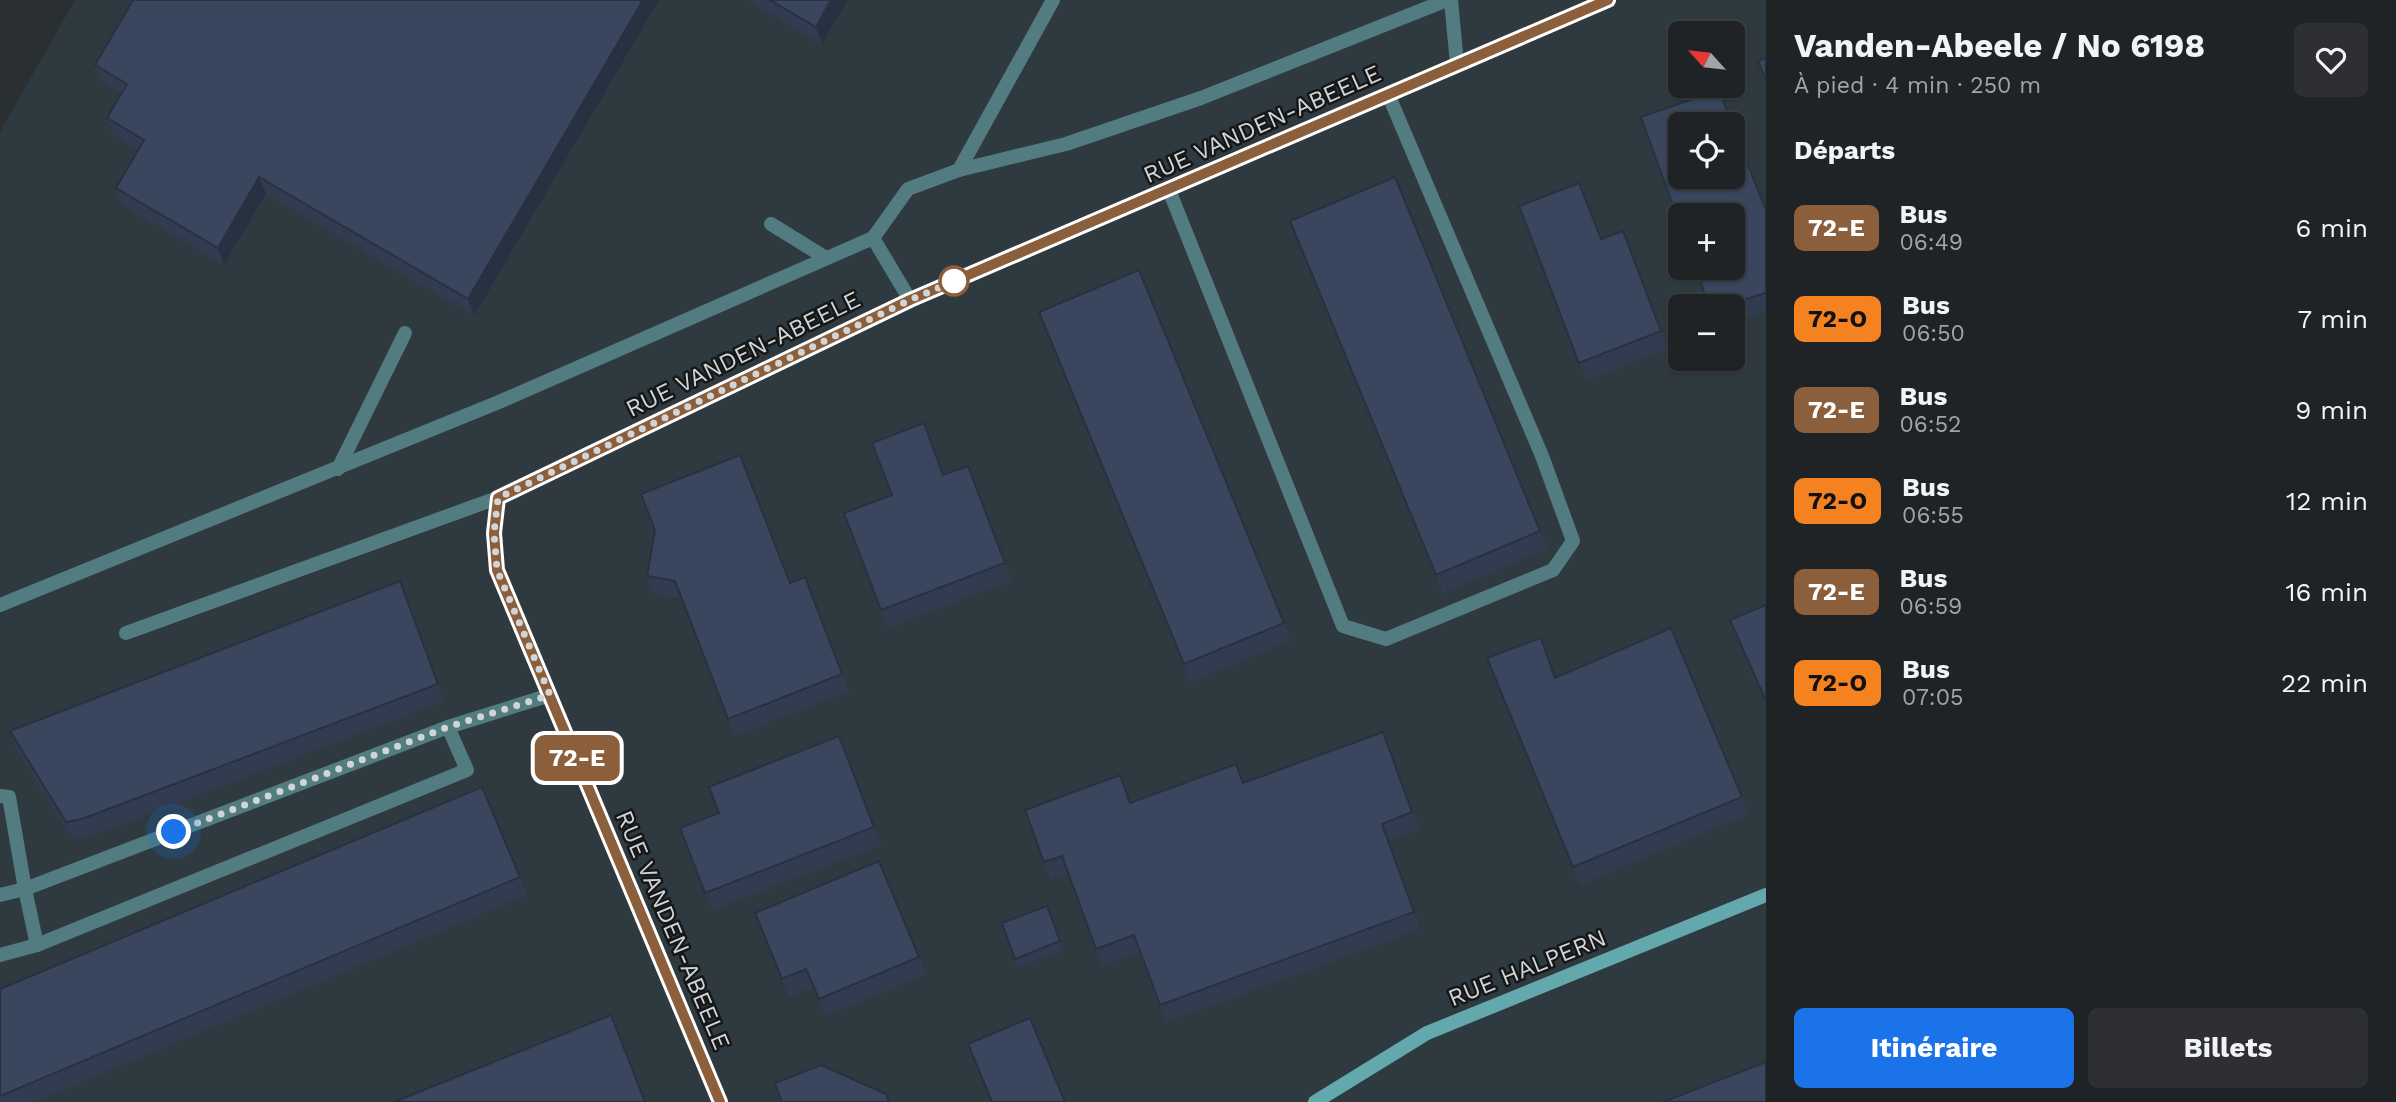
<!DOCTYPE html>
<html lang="fr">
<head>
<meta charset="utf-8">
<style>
	:root { --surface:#202326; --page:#2d2f32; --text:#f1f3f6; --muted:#a2a4a7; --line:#3d4043; --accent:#1a73e8 }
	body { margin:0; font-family:"Work Sans",sans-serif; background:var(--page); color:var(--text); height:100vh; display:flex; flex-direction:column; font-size:26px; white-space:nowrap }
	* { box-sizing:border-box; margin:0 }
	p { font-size:23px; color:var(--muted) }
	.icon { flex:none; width:38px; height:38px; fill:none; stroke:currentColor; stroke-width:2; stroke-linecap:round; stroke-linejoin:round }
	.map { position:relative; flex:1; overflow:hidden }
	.drawer { display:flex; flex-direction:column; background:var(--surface); width:630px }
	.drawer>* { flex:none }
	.badge { padding:0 14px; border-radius:10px; font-size:24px; line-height:46px }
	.needle { width:46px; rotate:297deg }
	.fabs { position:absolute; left:1668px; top:21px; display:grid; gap:14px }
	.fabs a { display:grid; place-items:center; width:77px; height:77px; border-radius:10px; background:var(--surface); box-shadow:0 2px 5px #0004,0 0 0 2px var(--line); font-size:35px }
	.you { position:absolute; width:35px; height:35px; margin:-18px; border:5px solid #fff; border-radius:50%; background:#1a73e8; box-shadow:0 0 0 10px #1a73e833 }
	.map>.badge { position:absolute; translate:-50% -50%; box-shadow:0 0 0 4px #fff }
	h2 { padding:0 28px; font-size:26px; line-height:63px }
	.round { display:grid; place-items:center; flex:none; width:74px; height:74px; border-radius:10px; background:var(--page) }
	.head { display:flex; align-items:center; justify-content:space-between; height:119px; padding:0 28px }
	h1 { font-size:33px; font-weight:700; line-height:52px }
	.primary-button { display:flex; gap:14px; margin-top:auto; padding:14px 28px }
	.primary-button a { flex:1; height:80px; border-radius:10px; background:var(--accent); color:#fff; font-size:28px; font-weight:700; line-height:80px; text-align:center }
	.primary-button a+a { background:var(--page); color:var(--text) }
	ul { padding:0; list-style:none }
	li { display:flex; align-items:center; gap:21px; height:91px; padding:0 28px }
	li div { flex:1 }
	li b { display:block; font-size:26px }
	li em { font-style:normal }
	li .badge { min-width:77px; font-weight:700; text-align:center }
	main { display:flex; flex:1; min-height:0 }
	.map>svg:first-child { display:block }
</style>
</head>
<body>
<main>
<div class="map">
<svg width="1766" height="1102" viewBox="0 0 1766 1102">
	<rect width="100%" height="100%" fill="#2a2f32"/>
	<path fill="#2f3a40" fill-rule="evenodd" d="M75 0H1766V1102H0V132ZM1680 33H1732V86H1680ZM1680 124H1732V177H1680ZM1680 215H1732V268H1680ZM1680 306H1732V359H1680Z"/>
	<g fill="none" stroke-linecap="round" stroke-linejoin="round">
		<g stroke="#527c7f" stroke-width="14">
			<path d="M1451 0 1457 64"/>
			<path d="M959 170 1053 0"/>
			<path d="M1169 190 1343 626 1386 639 1553 570 1573 541 1542 456 1388 94"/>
			<path d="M771 224 826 258"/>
			<path d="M873 238 910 300"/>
			<path d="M338 469 405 333"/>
			<path d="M0 605 499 402 873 238 908 189 959 170 1066 144 1201 98 1447 0"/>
			<path d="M126 633 497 498"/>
			<path d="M0 796 9 797 25 889 448 727"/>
			<path d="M0 895 25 889 37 945 467 770 448 727 550 695"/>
			<path d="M0 955 37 945"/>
		</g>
		<path stroke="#527c7f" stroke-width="14" d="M720 1102 497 570 494 533 497 498 910 300 1608 0"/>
		<path stroke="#63a8ad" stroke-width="14" d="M1315 1102 1427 1033 1766 895"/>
	</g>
	<g fill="#313c51">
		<path d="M133 0H659L474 316 266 194 224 265 122 205 116 188 138 150 114 136 107 118 122 94 102 82 95 65Z"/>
		<path d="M746 0H848L822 44Z"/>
		<path d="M1519 206 1601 239 1623 231 1668 349 1586 380Z"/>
		<path d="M1766 210V312L1732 323V306H1709Z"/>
		<path d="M1290 221 1540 531 1547 549 1443 593Z"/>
		<path d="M1039 312 1284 623 1290 641 1190 682Z"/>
		<path d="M968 466 1011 581 887 628 844 513Z"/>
		<path d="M654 531 790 583 805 577 849 691 734 736 681 598 653 594 647 576Z"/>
		<path d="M400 581 444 701 89 837 73 839 16 748 10 731Z"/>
		<path d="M1766 605V704L1736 637 1730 620Z"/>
		<path d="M1487 658 1555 678 1742 797 1748 814 1580 885Z"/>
		<path d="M1383 732 1419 830 1388 841 1420 929 1166 1022 1141 952 1102 966 1068 873 1051 880 1025 810 1130 803 1243 783Z"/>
		<path d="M874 827 881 845 712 910 680 828Z"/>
		<path d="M520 877 527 895 34 1102H0V989Z"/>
		<path d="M1047 906 1063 950 1018 968 1002 923Z"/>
		<path d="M755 913 919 957 926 974 825 1016 813 987 789 997Z"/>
	</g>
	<g fill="#283142">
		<path d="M643 0H659L474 316 468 299Z"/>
		<path d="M831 0H848L822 44 816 27Z"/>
		<path d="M259 177 266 194 224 265 218 248Z"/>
	</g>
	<g fill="#39465e" stroke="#283142" stroke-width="2">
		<path d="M133 0H643L468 299 259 177 218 248 116 188 144 140 107 118 127 84 95 65Z"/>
		<path d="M770 0H831L816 27Z"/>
		<path d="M1766 58V81L1758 61Z"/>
		<path d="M1719 90 1732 124H1680V177H1732V125L1766 210V293L1723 306H1709L1696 268H1732V215H1680V225L1641 117Z"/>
		<path d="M1395 177 1540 531 1436 575 1290 221Z"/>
		<path d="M1579 183 1601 239 1623 231 1661 331 1579 363 1519 206Z"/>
		<path d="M1139 270 1284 623 1184 664 1039 312Z"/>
		<path d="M924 423 943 475 968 466 1005 563 881 610 844 513 892 495 872 443Z"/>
		<path d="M740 455 790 583 805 577 842 674 728 719 675 581 647 576 655 530 641 494Z"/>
		<path d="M400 581 438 684 82 819 66 822 10 731Z"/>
		<path d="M1766 605V701L1730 620Z"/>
		<path d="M1671 628 1742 797 1573 867 1487 658 1541 638 1555 678Z"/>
		<path d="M1383 732 1412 812 1382 824 1414 912 1160 1005 1134 935 1096 949 1062 856 1044 862 1025 810 1120 775 1130 803 1236 764 1243 783Z"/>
		<path d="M839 736 874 827 705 893 680 828 719 813 709 787Z"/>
		<path d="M482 787 520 877 0 1096V989Z"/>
		<path d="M879 861 919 957 819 999 806 969 782 979 755 913Z"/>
		<path d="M1047 906 1060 941 1015 959 1002 923Z"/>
		<path d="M611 1015 645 1102H394Z"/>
		<path d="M1030 1018 1065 1102H992L968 1044Z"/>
		<path d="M1766 1062V1102H1663Z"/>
		<path d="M821 1065 886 1094 889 1102H782L775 1083Z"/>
	</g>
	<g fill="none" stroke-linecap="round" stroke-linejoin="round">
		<g stroke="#fff" stroke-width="16">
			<path id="line" d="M720 1102 497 570 494 533 498 498 910 300 1608 0"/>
		</g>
		<use href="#line" stroke="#8b5e3c" stroke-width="10"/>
		<path stroke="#d2d5d7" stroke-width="7" stroke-dasharray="0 12.6" d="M174 832 448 727 550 695 497 570 494 533 498 498 910 300 957 280 954 281"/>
	</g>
	<circle fill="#fff" stroke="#8b5e3c" stroke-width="3.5" cx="954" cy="281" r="14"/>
	<g text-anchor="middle" stroke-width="5" stroke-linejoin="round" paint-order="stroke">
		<g font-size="24" fill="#d2d5d7" stroke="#151718">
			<text transform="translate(1262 124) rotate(-24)" y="8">RUE VANDEN-ABEELE</text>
			<text transform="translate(743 354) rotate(-26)" y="8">RUE VANDEN-ABEELE</text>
			<text transform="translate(673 930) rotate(67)" y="8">RUE VANDEN-ABEELE</text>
			<text transform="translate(1527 968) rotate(-22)" y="8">RUE HALPERN</text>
		</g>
	</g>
</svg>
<div class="fabs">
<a><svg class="needle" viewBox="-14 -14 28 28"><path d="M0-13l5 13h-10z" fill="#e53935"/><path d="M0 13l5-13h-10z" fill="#a2a4a7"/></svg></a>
<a><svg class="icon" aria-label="locate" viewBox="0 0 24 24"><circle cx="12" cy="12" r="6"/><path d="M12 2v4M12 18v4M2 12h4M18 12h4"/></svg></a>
<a>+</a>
<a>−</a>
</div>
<div class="you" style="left:174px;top:832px"></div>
<b class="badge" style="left:577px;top:758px;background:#8b5e3c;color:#fff">72-E</b>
</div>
<section class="drawer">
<div class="head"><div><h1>Vanden-Abeele / No 6198</h1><p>À pied · 4 min · 250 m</p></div><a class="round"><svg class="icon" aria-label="heart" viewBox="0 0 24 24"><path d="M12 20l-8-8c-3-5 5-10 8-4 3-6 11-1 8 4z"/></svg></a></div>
<h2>Départs</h2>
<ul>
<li><span class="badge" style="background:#8b5e3c;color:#fff">72-E</span><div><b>Bus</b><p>06:49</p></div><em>6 min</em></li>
<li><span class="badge" style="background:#f58220;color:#111">72-O</span><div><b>Bus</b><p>06:50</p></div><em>7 min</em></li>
<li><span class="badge" style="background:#8b5e3c;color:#fff">72-E</span><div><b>Bus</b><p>06:52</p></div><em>9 min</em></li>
<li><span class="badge" style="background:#f58220;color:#111">72-O</span><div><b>Bus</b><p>06:55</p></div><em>12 min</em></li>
<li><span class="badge" style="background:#8b5e3c;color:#fff">72-E</span><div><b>Bus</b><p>06:59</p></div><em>16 min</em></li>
<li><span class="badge" style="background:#f58220;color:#111">72-O</span><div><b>Bus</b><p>07:05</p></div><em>22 min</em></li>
</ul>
<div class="primary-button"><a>Itinéraire</a><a>Billets</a></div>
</section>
</main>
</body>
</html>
